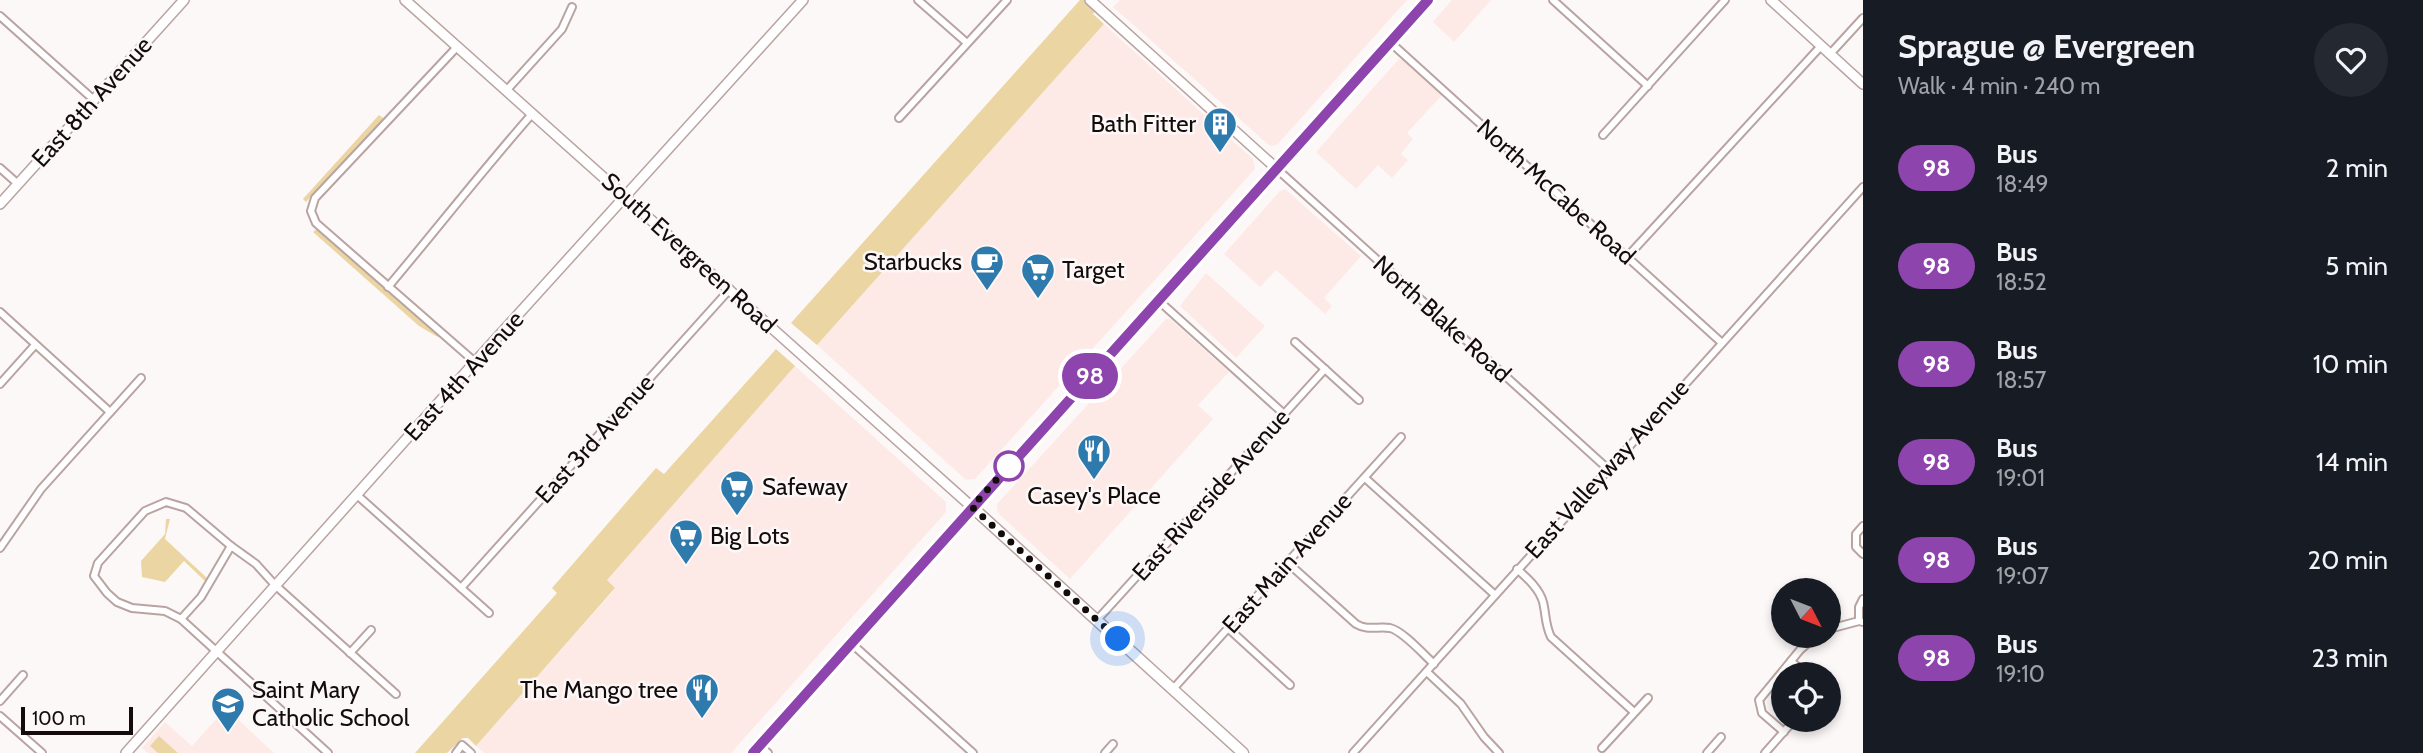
<!DOCTYPE html>
<html lang="en">
<head>
<meta charset="utf-8">
<style>
	:root { --surface:#171b24; --page:#242831; --text:#f1f3f6; --muted:#9ea1a6 }
	body { margin:0; font-family:Cabin,sans-serif; background:var(--page); color:var(--text); height:100vh; display:flex; flex-direction:column; font-size:26px; white-space:nowrap }
	* { box-sizing:border-box; margin:0 }
	p { font-size:23px; color:var(--muted) }
	.icon { flex:none; width:38px; height:38px; fill:none; stroke:currentColor; stroke-width:2; stroke-linecap:round; stroke-linejoin:round }
	.map { position:relative; flex:1; overflow:hidden }
	.sheet { display:flex; flex-direction:column; background:var(--surface); width:560px }
	.sheet>* { flex:none }
	.badge { padding:0 14px; border-radius:23px; font-size:24px; line-height:46px }
	.needle { width:46px; rotate:132deg }
	.tools { position:absolute; left:1771px; top:578px; display:grid; gap:14px }
	.tools a { display:grid; place-items:center; width:70px; height:70px; border-radius:50%; background:var(--surface); box-shadow:0 4px 10px #0003; font-size:35px }
	.scale { position:absolute; left:21px; bottom:18px; width:112px; box-sizing:border-box; padding-left:7px; border:4px solid #130c0a; border-top:0; font-size:19px; line-height:24px; white-space:nowrap; color:#130c0a; -webkit-text-stroke:5px #fdf8f8; paint-order:stroke }
	.you { position:absolute; width:35px; height:35px; margin:-18px; border:5px solid #fff; border-radius:50%; background:#1a73e8; box-shadow:0 0 0 10px #1a73e833 }
	.map>.badge { position:absolute; translate:-50% -50%; box-shadow:0 0 0 4px #fff }
	.round { display:grid; place-items:center; flex:none; width:74px; height:74px; border-radius:37px; background:var(--page) }
	.overview { display:flex; align-items:center; justify-content:space-between; height:119px; padding:0 35px }
	h1 { font-size:33px; font-weight:700; line-height:52px }
	ul { padding:0; list-style:none }
	li { display:flex; align-items:center; gap:21px; height:98px; padding:0 35px }
	li div { flex:1 }
	li b { display:block; font-size:26px }
	li em { font-style:normal }
	li .badge { min-width:77px; font-weight:700; text-align:center }
	main { display:flex; flex:1; min-height:0 }
	.map>svg:first-child { display:block }
</style>
</head>
<body>
<main>
<div class="map">
<svg width="1863" height="753" viewBox="0 0 1863 753">
	<rect width="100%" height="100%" fill="#fdf8f8"/>
	<g fill="#fdeae7">
		<path d="M1120 0H1407L1277 145 1270 146 1113 7Z"/>
		<path d="M1452 0H1491L1454 42 1433 22Z"/>
		<path d="M1104 24 1253 159 1255 169 975 479 966 480 817 345Z"/>
		<path d="M1399 59 1403 60 1443 94 1407 133 1413 139 1401 154 1408 160 1392 178 1378 165 1356 189 1316 152Z"/>
		<path d="M1285 189 1361 256 1324 298 1332 306 1325 314 1276 270 1260 287 1224 254 1280 191Z"/>
		<path d="M1206 273 1265 326 1236 358 1180 306Z"/>
		<path d="M1166 319H1170L1229 372 1198 405 1213 419 1070 579 1000 515 997 510V504Z"/>
		<path d="M795 366 946 502V512L731 753H484L476 746 615 589 606 580Z"/>
		<path d="M226 708 274 753H148L142 748 165 722 192 746Z"/>
	</g>
	<g fill="#ebd5a2">
		<path d="M1080 0H1084L1096 10 1093 14 1104 24 817 345 791 323Z"/>
		<path d="M379 115 386 120 338 167 306 202 303 199Z"/>
		<path d="M317 229 398 301 445 339 436 336 419 326 313 232Z"/>
		<path d="M776 349 795 366 607 580 615 588 476 746 468 738H463L447 753H415L557 593 552 588 656 468 664 474Z"/>
		<path d="M166 519H170L165 539 207 578 205 581 184 561 165 582 142 577 141 561 165 534Z"/>
		<path d="M159 736 178 753H158L150 746Z"/>
	</g>
	<g fill="none" stroke-linecap="round" stroke-linejoin="round">
		<g stroke="#b9a4a1" stroke-width="10">
			<g id="street">
				<path d="M918 0 967 43"/>
				<path d="M1553 0 1648 86"/>
				<path d="M0 16 94 100"/>
				<path d="M1390 42 1722 343"/>
				<path d="M457 47 315 198 311 211 316 223 475 362"/>
				<path d="M1830 54 1863 18"/>
				<path d="M506 91 562 29 572 7"/>
				<path d="M899 118 1007 0"/>
				<path d="M1603 135 1725 0"/>
				<path d="M0 168 18 184"/>
				<path d="M1277 169 1608 469"/>
				<path d="M1628 256 1821 46"/>
				<path d="M388 287C436 230 482 171 532 114"/>
				<path d="M1158 300 1284 414"/>
				<path d="M0 312 110 412"/>
				<path d="M1295 342 1359 400"/>
				<path d="M0 384 35 345"/>
				<path d="M1365 478 1494 594"/>
				<path d="M357 495 489 613"/>
				<path d="M1863 526 1856 534V547L1863 554"/>
				<path d="M0 548 41 489 141 378"/>
				<path d="M1288 563 1356 624C1368 631 1377 626 1390 628 1403 631 1423 654 1434 664"/>
				<path d="M1517 569C1527 578 1539 588 1543 602 1546 614 1545 625 1551 637L1634 712"/>
				<path d="M461 588 730 289"/>
				<path d="M181 619 201 597 231 546"/>
				<path d="M1097 620 1325 369"/>
				<path d="M1859 621V607L1863 599"/>
				<path d="M1229 629 1290 685"/>
				<path d="M1829 629 1859 621 1863 622"/>
				<path d="M851 643 973 753"/>
				<path d="M350 653 371 630"/>
				<path d="M1791 661 1805 674"/>
				<path d="M1427 672 1461 704 1484 737 1499 753"/>
				<path d="M1173 689 1401 437"/>
				<path d="M1829 695 1832 698"/>
				<path d="M0 701 23 675"/>
				<path d="M0 716 42 753"/>
				<path d="M1784 732 1762 713 1759 700 1800 650 1817 635"/>
				<path d="M759 745 768 753"/>
				<path d="M1602 748 1648 698"/>
				<path d="M328 753 181 619 165 611 132 608 117 602 107 593 94 576 98 563 145 511 166 502 186 508 231 546 256 564 275 585 396 694"/>
				<path d="M456 753 462 745 471 753"/>
				<path d="M1105 753 1113 744"/>
				<path d="M1353 753 1863 187"/>
				<path d="M1707 753 1721 737"/>
				<path d="M1765 753 1795 719"/>
			</g>
		</g>
		<g stroke="#b9a4a1" stroke-width="12">
			<g id="secondary">
				<path d="M405 0 972 507"/>
				<path d="M1090 0 1277 169"/>
				<path d="M1771 0 1863 84"/>
				<path d="M0 204 184 0"/>
				<path d="M126 753 475 362 803 0"/>
			</g>
		</g>
		<g stroke="#b9a4a1" stroke-width="13">
			<g id="primary">
				<path d="M972 507 1243 753"/>
				<path d="M752 753 1428 0"/>
			</g>
		</g>
		<use href="#street" stroke="#fff" stroke-width="6"/>
		<use href="#secondary" stroke="#fff" stroke-width="9"/>
		<use href="#primary" stroke="#fff" stroke-width="10"/>
	</g>
	<g fill="none" stroke-linecap="round" stroke-linejoin="round">
		<g stroke="#fff" stroke-width="16">
			<path id="line" d="M753 753 1428 0"/>
		</g>
		<use href="#line" stroke="#8e44ad" stroke-width="10"/>
		<path stroke="#130c0a" stroke-width="7" stroke-dasharray="0 12.6" d="M1009 466 1015 459 972 507 1118 639"/>
	</g>
	<defs>
		<g id="building-pin" transform="scale(1.75)"><path d="M0 17L-7.5 6A9.5 9.5 0 1 1 7.5 6Z" fill="#2e7aad" stroke="#fdf8f8"/><path d="M-4-6H4V6H1V3H-1V6H-4ZM-2.5-4.3h1.7v1.8h-1.7ZM.8-4.3h1.7v1.8H.8ZM-2.5-1h1.7V.8h-1.7ZM.8-1h1.7V.8H.8Z" fill="#fff"/></g>
		<g id="cafe-pin" transform="scale(1.75)"><path d="M0 17L-7.5 6A9.5 9.5 0 1 1 7.5 6Z" fill="#2e7aad" stroke="#fdf8f8"/><path d="M-5.5-4.5H6V0H3Q3 3.5 0 3.5H-2.5Q-5.5 3.5-5.5 0ZM3-3.2v2h1.7v-2ZM-6 4.5H4V6H-6Z" fill="#fff"/></g>
		<g id="supermarket-pin" transform="scale(1.75)"><path d="M0 17L-7.5 6A9.5 9.5 0 1 1 7.5 6Z" fill="#2e7aad" stroke="#fdf8f8"/><path d="M-6-5.5h2.5l.6 2H6L4.5 2H-2.5L-4.4-4H-6ZM-1.5 3.2a1.3 1.3 0 1 0 .1 0ZM3 3.2a1.3 1.3 0 1 0 .1 0Z" fill="#fff"/></g>
		<g id="restaurant-pin" transform="scale(1.75)"><path d="M0 17L-7.5 6A9.5 9.5 0 1 1 7.5 6Z" fill="#2e7aad" stroke="#fdf8f8"/><path d="M-5-6h1v4h1v-4h1v4h1v-4h1v5L-1.5 .5V6h-2V.5L-5-1ZM5-6V6H3V1.5H1.5Q1.5-4 5-6Z" fill="#fff"/></g>
		<g id="school-pin" transform="scale(1.75)"><path d="M0 17L-7.5 6A9.5 9.5 0 1 1 7.5 6Z" fill="#2e7aad" stroke="#fdf8f8"/><path d="M0-5L7-2L0 1L-7-2ZM-4 1L0 2.5L4 1V4Q0 6-4 4Z" fill="#fff"/></g>
	</defs>
	<g fill-rule="evenodd">
		<use href="#building-pin" x="1220" y="124"/>
		<use href="#cafe-pin" x="987" y="262"/>
		<use href="#supermarket-pin" x="1038" y="270"/>
		<use href="#restaurant-pin" x="1094" y="451"/>
		<use href="#supermarket-pin" x="737" y="487"/>
		<use href="#supermarket-pin" x="686" y="536"/>
		<use href="#restaurant-pin" x="702" y="690"/>
		<use href="#school-pin" x="228" y="704"/>
	</g>
	<circle fill="#fff" stroke="#8e44ad" stroke-width="3.5" cx="1009" cy="466" r="14"/>
	<g text-anchor="middle" stroke-width="5" stroke-linejoin="round" paint-order="stroke">
		<g font-size="24" fill="#130c0a" stroke="#fdf8f8">
			<text transform="translate(92 102) rotate(-48)" y="8">East 8th Avenue</text>
			<text transform="translate(1556 192) rotate(42)" y="8">North McCabe Road</text>
			<text transform="translate(689 253) rotate(42)" y="8">South Evergreen Road</text>
			<text transform="translate(1442 319) rotate(42)" y="8">North Blake Road</text>
			<text transform="translate(464 376) rotate(-48)" y="8">East 4th Avenue</text>
			<text transform="translate(595 439) rotate(-48)" y="8">East 3rd Avenue</text>
			<text transform="translate(1607 469) rotate(-48)" y="8">East Valleyway Avenue</text>
			<text transform="translate(1211 495) rotate(-48)" y="8">East Riverside Avenue</text>
			<text transform="translate(1287 563) rotate(-48)" y="8">East Main Avenue</text>
		</g>
		<g font-size="24" fill="#130c0a" stroke="#fdf8f8" text-anchor="start">
			<text x="1196" y="132" text-anchor="end">Bath Fitter</text>
			<text x="962" y="270" text-anchor="end">Starbucks</text>
			<text x="1062" y="278">Target</text>
			<text x="762" y="495">Safeway</text>
			<text x="1094" y="504" text-anchor="middle">Casey's Place</text>
			<text x="710" y="544">Big Lots</text>
			<text x="252" y="698">Saint Mary<tspan x="252" dy="28">Catholic School</tspan></text>
			<text x="678" y="698" text-anchor="end">The Mango tree</text>
		</g>
	</g>
</svg>
<div class="tools">
<a><svg class="needle" viewBox="-14 -14 28 28"><path d="M0-13l5 13h-10z" fill="#e53935"/><path d="M0 13l5-13h-10z" fill="#9ea1a6"/></svg></a>
<a><svg class="icon" aria-label="locate" viewBox="0 0 24 24"><circle cx="12" cy="12" r="6"/><path d="M12 2v4M12 18v4M2 12h4M18 12h4"/></svg></a>
</div>
<div class="scale">100 m</div>
<div class="you" style="left:1118px;top:639px"></div>
<b class="badge" style="left:1090px;top:376px;background:#8e44ad;color:#fff">98</b>
</div>
<section class="sheet">
<div class="overview"><div><h1>Sprague @ Evergreen</h1><p>Walk · 4 min · 240 m</p></div><a class="round"><svg class="icon" aria-label="heart" viewBox="0 0 24 24"><path d="M12 20l-8-8c-3-5 5-10 8-4 3-6 11-1 8 4z"/></svg></a></div>
<ul>
<li><span class="badge" style="background:#8e44ad;color:#fff">98</span><div><b>Bus</b><p>18:49</p></div><em>2 min</em></li>
<li><span class="badge" style="background:#8e44ad;color:#fff">98</span><div><b>Bus</b><p>18:52</p></div><em>5 min</em></li>
<li><span class="badge" style="background:#8e44ad;color:#fff">98</span><div><b>Bus</b><p>18:57</p></div><em>10 min</em></li>
<li><span class="badge" style="background:#8e44ad;color:#fff">98</span><div><b>Bus</b><p>19:01</p></div><em>14 min</em></li>
<li><span class="badge" style="background:#8e44ad;color:#fff">98</span><div><b>Bus</b><p>19:07</p></div><em>20 min</em></li>
<li><span class="badge" style="background:#8e44ad;color:#fff">98</span><div><b>Bus</b><p>19:10</p></div><em>23 min</em></li>
</ul>
</section>
</main>
</body>
</html>
